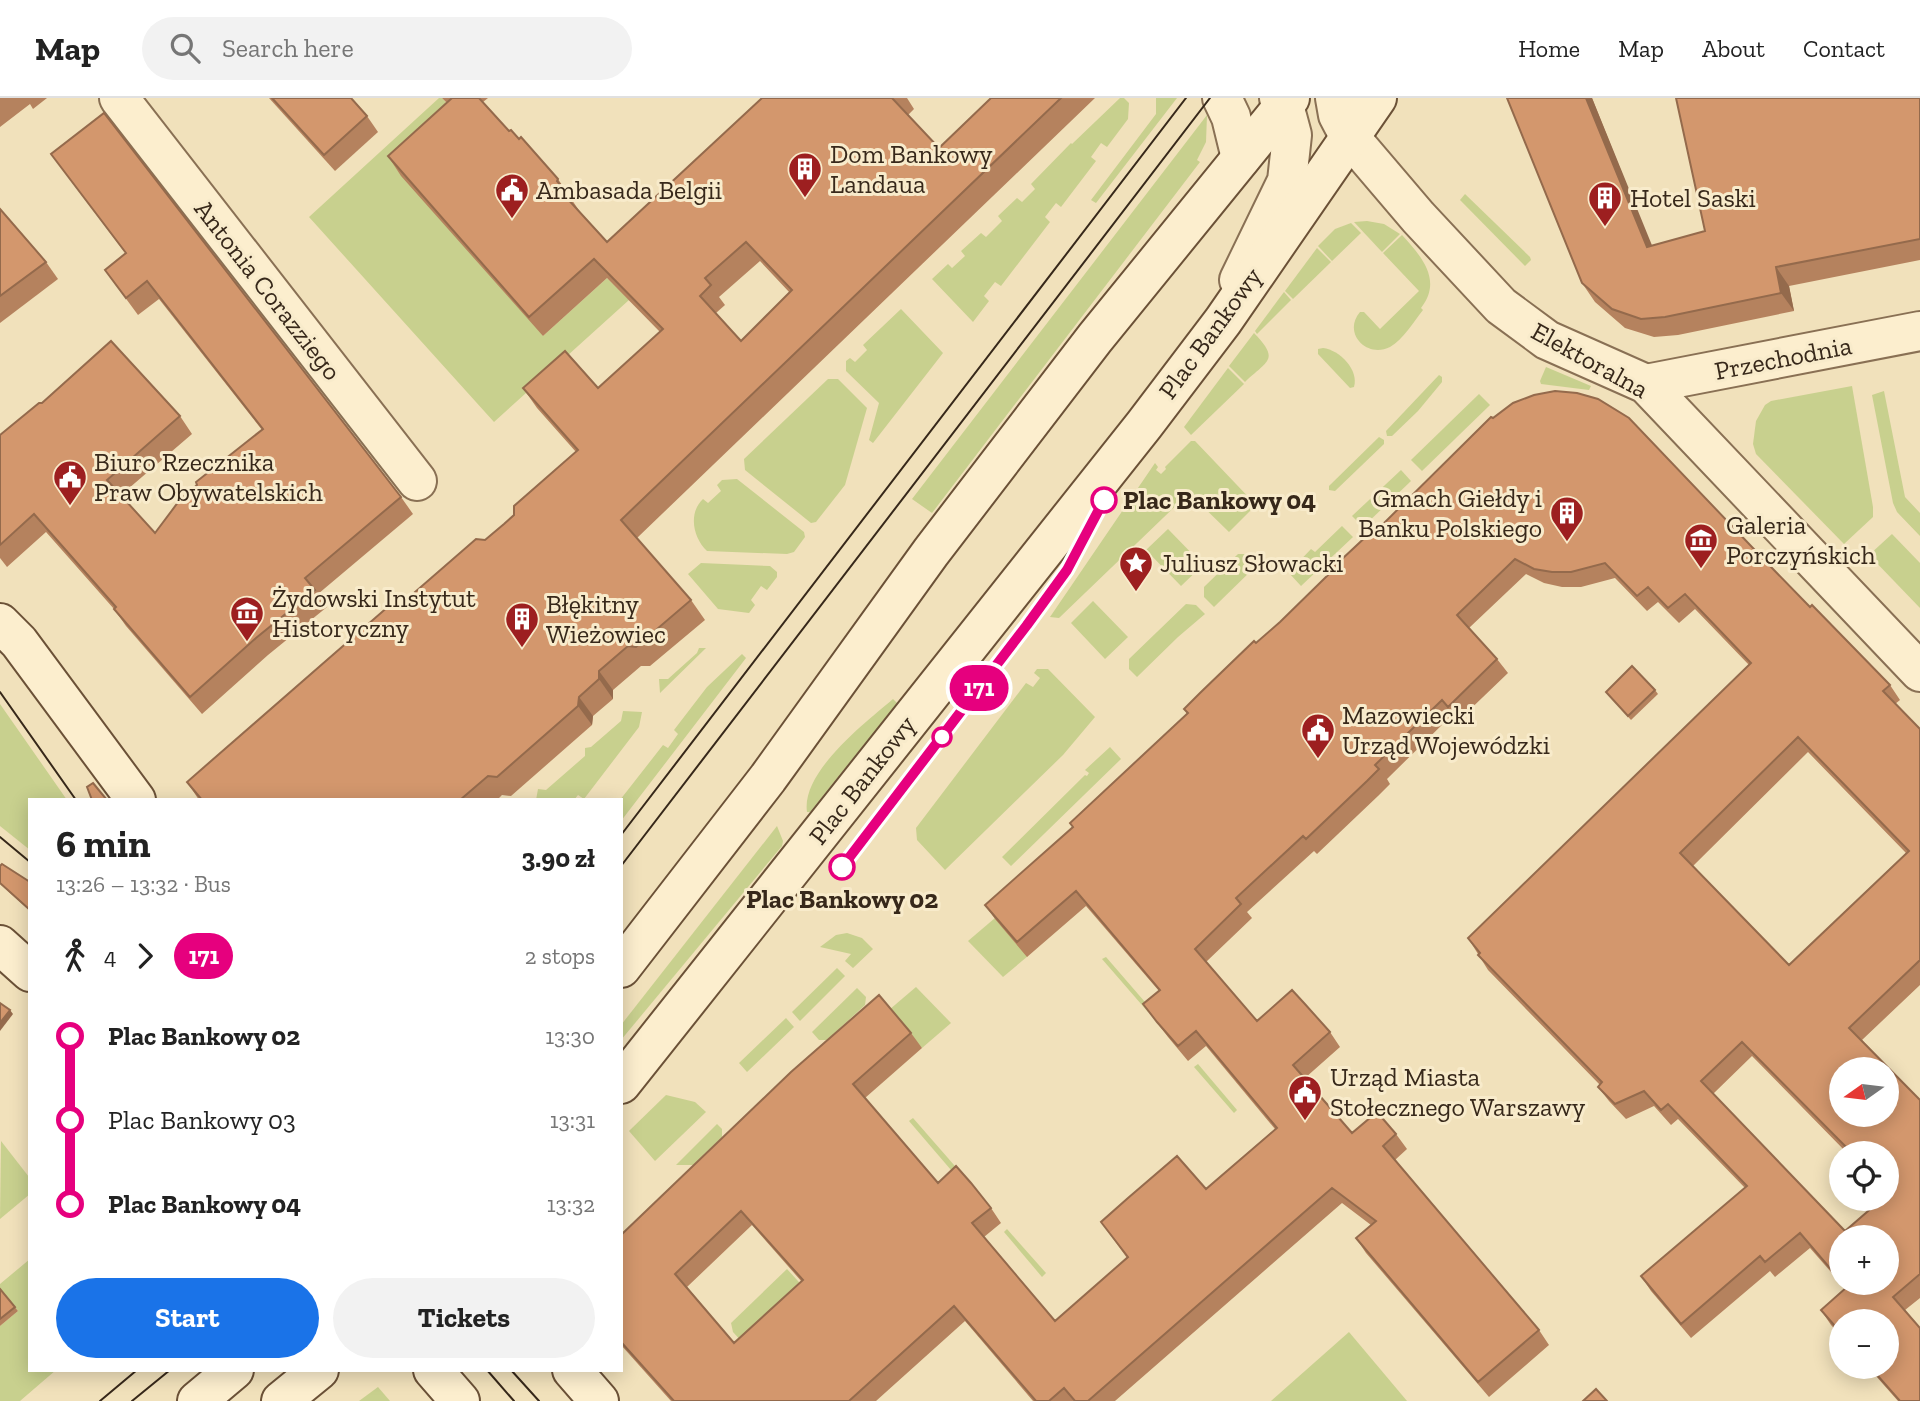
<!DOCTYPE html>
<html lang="en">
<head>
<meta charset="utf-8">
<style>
	:root { --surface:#fff; --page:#f2f2f2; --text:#222; --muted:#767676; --line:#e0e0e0; --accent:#1a73e8 }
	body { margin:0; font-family:"Zilla Slab",serif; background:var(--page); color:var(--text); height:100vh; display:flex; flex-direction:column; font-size:26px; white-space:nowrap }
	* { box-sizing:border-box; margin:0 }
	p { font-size:23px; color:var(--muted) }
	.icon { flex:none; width:38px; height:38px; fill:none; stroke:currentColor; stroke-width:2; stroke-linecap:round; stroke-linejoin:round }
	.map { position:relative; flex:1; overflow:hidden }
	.sheet { position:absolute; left:28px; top:700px; width:595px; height:574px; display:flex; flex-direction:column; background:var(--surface); border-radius:0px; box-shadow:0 4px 18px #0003 }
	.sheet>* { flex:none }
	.badge { padding:0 14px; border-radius:23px; font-size:24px; line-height:46px }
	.needle { width:46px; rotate:256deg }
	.controls { position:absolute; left:1829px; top:959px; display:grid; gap:14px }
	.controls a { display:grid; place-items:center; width:70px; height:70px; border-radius:50%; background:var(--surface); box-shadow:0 4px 18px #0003; font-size:35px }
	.map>.badge { position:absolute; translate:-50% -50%; box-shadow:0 0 0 4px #fff }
	.legs { display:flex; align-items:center; gap:10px; height:77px; padding:0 28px; font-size:23px }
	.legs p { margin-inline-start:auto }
	.summary { display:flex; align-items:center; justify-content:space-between; height:119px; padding:0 28px }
	h1 { font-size:38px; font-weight:700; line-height:52px }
	.primary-button { display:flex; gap:14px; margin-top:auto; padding:14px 28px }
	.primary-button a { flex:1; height:80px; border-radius:42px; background:var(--accent); color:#fff; font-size:28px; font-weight:700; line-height:80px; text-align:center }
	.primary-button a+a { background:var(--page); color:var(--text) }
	ul { padding:0 28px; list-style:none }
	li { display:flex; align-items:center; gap:24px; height:84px; font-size:26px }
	li i { display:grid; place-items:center; width:10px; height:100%; margin:0 9px; background:currentColor }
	li i::after { content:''; width:18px; height:18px; margin:-9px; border:5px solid; border-radius:50%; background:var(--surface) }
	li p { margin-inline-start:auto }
	li:first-child i { background:linear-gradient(#0000 50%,currentColor 0) }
	li:last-child i { background:linear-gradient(currentColor 50%,#0000 0) }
	header { display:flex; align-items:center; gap:42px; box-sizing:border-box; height:98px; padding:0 35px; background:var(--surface); border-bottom:2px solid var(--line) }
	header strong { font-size:33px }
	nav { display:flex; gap:38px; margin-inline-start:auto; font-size:24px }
	.search { width:490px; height:63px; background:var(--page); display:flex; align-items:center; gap:18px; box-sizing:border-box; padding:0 24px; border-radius:38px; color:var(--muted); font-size:26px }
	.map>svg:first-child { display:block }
</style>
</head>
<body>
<header>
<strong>Map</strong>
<div class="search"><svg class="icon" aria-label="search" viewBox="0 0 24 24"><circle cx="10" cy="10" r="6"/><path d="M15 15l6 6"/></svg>Search here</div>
<nav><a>Home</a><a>Map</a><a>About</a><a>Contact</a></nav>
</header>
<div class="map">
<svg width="1920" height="1303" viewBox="0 0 1920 1303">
	<rect width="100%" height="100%" fill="#f1e1bb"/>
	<g fill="#c8d08e">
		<path d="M439 0H442L462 23 543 238 607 180 629 202 494 324 309 119Z"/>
		<path d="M1120 0H1124L1129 5 1128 21 1107 49 1101 45 1091 59 1096 63 1061 109 1056 105 1045 119 1050 124 1001 188 995 184 984 198 989 203 973 224 932 181 948 166 952 170 965 158 961 153 981 135 986 139 1002 123 998 118 1017 100 1022 104 1035 91 1031 86 1071 45 1072 46Z"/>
		<path d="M1156 0H1177L1096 105 1091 102 1156 16Z"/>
		<path d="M1207 17 1206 44 1197 62 1200 64 932 415 912 401Z"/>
		<path d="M1465 96 1530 159 1531 162 1525 168 1460 102Z"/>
		<path d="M1367 123 1384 126 1400 136 1382 154 1354 124Z"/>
		<path d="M1351 125 1361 135 1332 163 1318 148 1335 131Z"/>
		<path d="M1402 137C1421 158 1443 182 1421 210L1423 212C1414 223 1403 242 1390 249 1367 261 1342 235 1360 214H1364L1380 231 1419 193 1383 155Z"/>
		<path d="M1317 150 1331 164 1293 201 1285 193Z"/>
		<path d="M1284 194 1291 202 1257 236 1255 233Z"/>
		<path d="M901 211 943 255 873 345 869 342 879 305 846 273V263L850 260 855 264 867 252 863 247Z"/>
		<path d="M1254 235C1280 262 1268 262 1245 284L1229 268Z"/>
		<path d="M1323 250C1340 252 1359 272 1354 289L1350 290 1318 256V251Z"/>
		<path d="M1546 269 1591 288 1589 292 1541 286 1540 283Z"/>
		<path d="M1228 270 1244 286 1191 337 1184 329Z"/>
		<path d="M1439 277 1442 279V284L1418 313 1392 338H1387L1386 333Z"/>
		<path d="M828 281H838L867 310 845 387 816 424 811 425 745 372 744 361Z"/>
		<path d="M1852 288 1873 409V419L1844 446 1756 356 1753 346 1756 323 1765 307 1771 303Z"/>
		<path d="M1884 293 1905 399 1920 415V438L1897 414 1893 405 1872 297Z"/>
		<path d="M1479 296 1490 307 1422 373 1411 362Z"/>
		<path d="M1379 339 1384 342V346L1335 393 1329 392V388Z"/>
		<path d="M1191 343H1195L1256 407 1229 434 1189 395 1059 520 1050 519 1155 365 1158 369 1156 372 1161 376 1166 371 1165 369Z"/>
		<path d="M1401 372 1411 383 1363 429 1352 418Z"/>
		<path d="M737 381 804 434 805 439 794 454 787 456 707 453C693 440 688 415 703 401L708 405 721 393 717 387 722 382Z"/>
		<path d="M1342 428 1353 439 1301 488 1289 475 1291 472 1311 451 1315 454Z"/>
		<path d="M1168 431 1203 467 1181 488 1146 452Z"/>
		<path d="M1892 436 1920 465V510L1869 457Z"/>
		<path d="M1238 456H1249L1258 466 1214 509 1204 499V489Z"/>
		<path d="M701 465 770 468 777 474V479L767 492 761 488 751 502 755 507 749 515 718 511 688 476Z"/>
		<path d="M1093 503 1128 539 1105 561 1071 525Z"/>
		<path d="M1186 506 1196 507 1205 516 1178 539 1137 579 1129 571V561Z"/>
		<path d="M699 550H706L660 595 659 581H668L697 555Z"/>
		<path d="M742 556 746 560 621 723 620 702 663 647 668 650 678 636 674 632 707 589Z"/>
		<path d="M1037 571H1048L1095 619 1063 657 945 772 917 742 916 730 1026 585 1033 589 1040 580 1034 575Z"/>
		<path d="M893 601 897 605 810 714H807C801 674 865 625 893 601Z"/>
		<path d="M0 606 67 702H30V752L0 728Z"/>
		<path d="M623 613 642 614 639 629 584 701 578 697 574 702H536L538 691 546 692 585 658V650L591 649 621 623Z"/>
		<path d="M1110 649 1121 661 1011 768 1002 759 1085 677 1087 678 1089 675 1085 672Z"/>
		<path d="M777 728 783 743 782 748 621 942V927Z"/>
		<path d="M995 820 1028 858 1003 879 968 843Z"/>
		<path d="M847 835 862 840 873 851 853 870 845 863 851 856 820 849 836 837Z"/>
		<path d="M1106 859 1151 911 1148 914 1102 861Z"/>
		<path d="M837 870 845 878 800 923 792 914Z"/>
		<path d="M916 889 951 925 922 950 889 912Z"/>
		<path d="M857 890 866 899 865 907 827 942H819L812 934Z"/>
		<path d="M786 920 794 929 747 974 739 965Z"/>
		<path d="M1198 966 1237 1012 1234 1015 1194 969Z"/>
		<path d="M666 997 695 1004 706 1014 655 1063 629 1033Z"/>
		<path d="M913 1020 961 1075 957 1079 909 1023Z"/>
		<path d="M717 1026 722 1031V1039L693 1067H676Z"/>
		<path d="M1 1043 29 1079 30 1096 0 1121Z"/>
		<path d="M1007 1131 1046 1175 1042 1179 1004 1134Z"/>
		<path d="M30 1161V1272H56L20 1303H0V1228L18 1213 0 1192V1186Z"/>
		<path d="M787 1171 808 1194 742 1244 733 1234 731 1225Z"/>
		<path d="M1349 1234 1407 1303H1271Z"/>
		<path d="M378 1289 390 1303H359Z"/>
	</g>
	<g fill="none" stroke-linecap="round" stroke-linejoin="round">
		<g stroke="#897054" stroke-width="42">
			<g id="minor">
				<path d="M119 0 417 383"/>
				<path d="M1335 0 1338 17 1349 38 1418 119 1501 208 1547 242 1646 286 1920 574"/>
				<path d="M1646 286 1920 233"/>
			</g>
		</g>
		<g stroke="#897054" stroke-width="42">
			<g id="tertiary">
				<path d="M1222 0 1231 19 1241 60"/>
				<path d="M1239 182 1287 83 1292 37 1284 7 1279 0"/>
			</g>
		</g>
		<g stroke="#6b5137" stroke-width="42">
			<g id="secondary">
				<path d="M0 525 19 544 136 702"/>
				<path d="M0 847 30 874"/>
				<path d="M621 870 768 680 931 454 1095 240 1290 0"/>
				<path d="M621 986 1144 327 1223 223 1377 0"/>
				<path d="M433 1272 460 1303"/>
				<path d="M572 1272 599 1303"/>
				<path d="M197 1303 234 1272"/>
				<path d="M281 1303 319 1272"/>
			</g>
		</g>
		<use href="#minor" stroke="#fceece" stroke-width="38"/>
		<use href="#tertiary" stroke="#fceece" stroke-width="38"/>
		<use href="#secondary" stroke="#fceece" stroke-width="38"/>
		<g stroke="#37281a" stroke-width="2">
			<path d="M0 594 76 702"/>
			<path d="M621 737 1186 0"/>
			<path d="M0 739 30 764"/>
			<path d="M621 768 1210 0"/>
			<path d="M487 1272 514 1303"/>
			<path d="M511 1272 539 1303"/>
			<path d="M100 1303 137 1272"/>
			<path d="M132 1303 170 1272"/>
		</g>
	</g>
	<g fill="#b5825e" fill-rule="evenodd">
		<path d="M0 0H47L33 11 30 6 0 29Z"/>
		<path d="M269 0H351L367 18 378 34 335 73Z"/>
		<path d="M442 0H488L483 4 509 33 558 81 580 114 607 144 762 0H907L914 11 908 17 939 50 991 0H1095L637 440 691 502 705 522 650 568H641L613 592V601L593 618 592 627 511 698 502 697 497 702H199L187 684 399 508 485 442 514 417 576 354 537 310 523 290H598L660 234 607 180 543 238 401 78 388 58 447 5ZM760 163 790 195 741 243 716 215 725 207 719 199Z"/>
		<path d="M1507 0H1592L1651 148 1705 133 1920 0V162L1789 188 1794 213 1678 237 1654 239 1625 230 1595 204 1582 185Z"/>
		<path d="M51 56 401 399 413 416 318 496 327 509 268 557 202 616 126 528 114 511 46 434 7 469 0 460V337L180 318 192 336 121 397 155 435 262 332 159 201 138 217 105 172 126 156Z"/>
		<path d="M0 111 46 164 58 181 0 225Z"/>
		<path d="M1373 436 1772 470 1810 509 1890 587 1900 602 1895 606 1920 631V887L1862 942 1920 1002V1200L1905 1212 1920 1303H1898L1868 1269H1886L1841 1223V1238L1831 1227 1821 1212 1845 1190 1810 1150 1775 1179 1770 1173 1691 1240 1651 1193 1641 1178 1745 1090 1678 1021 1671 1027 1654 1008 1626 1021 1609 1003 1598 989 1600 987 1488 872 1468 840 1749 567 1695 511 1679 525 1658 504 1647 513 1615 480 1581 489H1562L1544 485 1526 476 1469 530 1497 561 1508 575 1458 623 1452 617 1387 681 1390 686 1378 698 1317 756 1314 753 1247 814 1252 820 1206 864 1257 923 1330 934 1340 949 1305 980 1352 1035 1396 1036 1407 1051 1395 1062 1539 1232 1549 1247 1489 1299 1366 1155 1356 1140 1371 1127 1342 1105 1115 1303H1033L965 1223 876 1303H671L621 1247V1137L911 935 922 950 865 1000 938 1085 991 1110 1001 1125 984 1139 1055 1223 1127 1160 1101 1124 1206 1091 1275 1031 1206 948 1188 963 1168 939 1143 906 1159 893 1086 808 1027 859 995 821 985 807 1073 729 1070 725 1187 616 1184 611 1280 524ZM1808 654 1906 755 1789 867 1693 768ZM1752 958 1847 1055H1886V1095L1888 1096 1845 1133 1713 996ZM752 1127 802 1184 734 1245 687 1189ZM1841 1139 1886 1185H1841Z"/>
		<path d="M1655 592 1658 596 1631 622 1606 594Z"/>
		<path d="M0 768 30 784V813L0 786Z"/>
		<path d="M0 1191 18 1213 0 1228Z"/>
	</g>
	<g fill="#946a4c">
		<path d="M1586 0H1592L1660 167 1647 149Z"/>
		<path d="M1776 169 1789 188 1794 213 1781 195Z"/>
		<path d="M599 573 613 592V601L599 581Z"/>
		<path d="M579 599 593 618 592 627 578 608Z"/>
		<path d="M10 912 13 916 0 933V925Z"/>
	</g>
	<g fill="#d3976d" stroke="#946a4c" stroke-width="2" fill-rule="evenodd">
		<path d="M272 0H351L367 18 324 57Z"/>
		<path d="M452 0H479L509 33 511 32 519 41 521 39 558 81 557 83 567 95 564 97 607 144 762 0H892L939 50 991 0H1061L621 422 691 502 636 549 628 548 599 573V581L579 599 578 608 497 679 488 678 460 702H202L187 684 390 507 399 508 476 441 485 442 504 426 514 417V408L578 352 523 290 565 253 598 290 663 231 594 161 529 219 388 58ZM746 144 792 192 741 243 700 198 711 187 705 180Z"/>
		<path d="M1507 0H1586L1647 149 1705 133 1676 0H1920V141L1776 169 1781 195 1665 219 1641 221 1612 211 1582 185Z"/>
		<path d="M104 15 401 399 305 480 315 492 256 540 190 599 114 511 116 509 34 416 0 447V337L39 305H42L111 243 180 318 107 382 155 435 179 403 197 387 196 384 263 331 147 183 126 200 105 172 126 155 51 56Z"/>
		<path d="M0 111 46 164 0 198Z"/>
		<path d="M1555 293 1577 295 1598 301 1629 320 1772 470 1810 509 1812 507 1890 587 1883 593 1920 631V862L1849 930 1920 1002V1176L1893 1199 1920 1230V1303H1900L1870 1269H1886V1223H1841V1235L1821 1212 1847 1189 1843 1185H1886V1139H1841V1183L1800 1135 1765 1164 1760 1158 1681 1226 1641 1178 1747 1088 1668 1006 1661 1012 1644 993 1615 1006 1598 989 1602 984 1478 857 1480 855 1468 840 1751 565 1685 496 1668 510 1648 489 1637 498 1605 465 1571 474H1552L1534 471 1515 461 1457 517 1497 561 1448 609 1442 602 1375 667 1379 671 1367 683 1306 741 1303 738 1236 800 1241 806 1195 851 1257 923 1292 892 1304 905 1330 934 1293 967 1352 1035 1377 1014 1396 1036 1383 1048 1539 1232 1478 1284 1356 1140 1376 1123 1332 1090 1088 1303H1075L1064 1290 1049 1303H1036L954 1208 849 1303H674L621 1244V1137L791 974 879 897 911 935 853 986 938 1085 956 1068 971 1085 991 1110 972 1125 1055 1223 1128 1159 1101 1124 1128 1100 1177 1058 1206 1091 1277 1030 1196 933 1178 948 1157 924 1143 906 1160 892 1076 793 1017 844 985 807 1073 729 1070 725 1188 615 1184 611 1200 595 1254 543 1256 545 1280 524 1328 477 1326 476 1371 434 1373 436 1491 319 1493 320 1513 305 1534 297ZM1798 639 1909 753 1789 867 1680 755ZM1742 944 1852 1055H1886V1091L1890 1094 1886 1097V1101H1882L1845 1133 1701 983ZM1841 971H1886V1017H1841ZM741 1113 803 1182 734 1245 675 1176Z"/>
		<path d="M1632 568 1655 592 1628 618 1606 594Z"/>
		<path d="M93 685 107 702H92L87 689Z"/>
		<path d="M2 766 30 784V812L0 785V768Z"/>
		<path d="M0 905 10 912 0 925Z"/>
		<path d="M0 1191 15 1209 0 1221Z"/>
		<path d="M1596 1291 1607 1303H1583Z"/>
	</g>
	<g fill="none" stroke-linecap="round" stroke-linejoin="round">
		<g stroke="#fff" stroke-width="16">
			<path id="line-1" d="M842 769 1027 527 1067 472 1104 402"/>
		</g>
		<use href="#line-1" stroke="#e6007e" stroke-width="10"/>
	</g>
	<defs>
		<g id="building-pin" transform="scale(1.75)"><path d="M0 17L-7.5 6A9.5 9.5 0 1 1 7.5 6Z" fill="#9d1f20" stroke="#f8ebcb"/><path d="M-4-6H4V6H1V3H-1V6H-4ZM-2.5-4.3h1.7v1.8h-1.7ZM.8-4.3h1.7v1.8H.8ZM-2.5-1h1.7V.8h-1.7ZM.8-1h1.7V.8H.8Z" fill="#fff"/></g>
		<g id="civic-pin" transform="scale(1.75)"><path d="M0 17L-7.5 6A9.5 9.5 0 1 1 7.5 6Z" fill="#9d1f20" stroke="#f8ebcb"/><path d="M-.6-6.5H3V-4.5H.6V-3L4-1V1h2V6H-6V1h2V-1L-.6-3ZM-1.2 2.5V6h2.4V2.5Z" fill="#fff"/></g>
		<g id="museum-pin" transform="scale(1.75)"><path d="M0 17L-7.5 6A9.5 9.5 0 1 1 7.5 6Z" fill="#9d1f20" stroke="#f8ebcb"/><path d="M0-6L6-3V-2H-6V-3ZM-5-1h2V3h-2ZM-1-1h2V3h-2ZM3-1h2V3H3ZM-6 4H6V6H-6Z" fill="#fff"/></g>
		<g id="sight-pin" transform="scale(1.75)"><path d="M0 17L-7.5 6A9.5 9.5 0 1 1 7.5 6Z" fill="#9d1f20" stroke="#f8ebcb"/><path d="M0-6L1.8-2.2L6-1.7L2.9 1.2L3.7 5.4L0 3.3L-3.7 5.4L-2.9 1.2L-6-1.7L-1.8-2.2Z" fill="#fff"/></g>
	</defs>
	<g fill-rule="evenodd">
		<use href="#building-pin" x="805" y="71"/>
		<use href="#civic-pin" x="512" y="92"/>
		<use href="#building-pin" x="1605" y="100"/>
		<use href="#civic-pin" x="70" y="379"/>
		<use href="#building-pin" x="1567" y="415"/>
		<use href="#museum-pin" x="1701" y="442"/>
		<use href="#sight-pin" x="1136" y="465"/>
		<use href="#museum-pin" x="247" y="515"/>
		<use href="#building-pin" x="522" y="521"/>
		<use href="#civic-pin" x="1318" y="632"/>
		<use href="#civic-pin" x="1305" y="994"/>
	</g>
	<g fill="#fff" stroke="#e6007e" stroke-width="3.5">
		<circle cx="1104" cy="402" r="12"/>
		<circle cx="942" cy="639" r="9"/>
		<circle cx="842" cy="769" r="12"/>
	</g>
	<g text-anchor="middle" stroke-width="6" stroke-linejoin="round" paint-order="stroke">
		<g font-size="26" fill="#37281a" stroke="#f8ebcb" text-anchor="start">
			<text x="830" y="65">Dom Bankowy<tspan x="830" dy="30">Landaua</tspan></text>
			<text x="536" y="101">Ambasada Belgii</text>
			<text x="1630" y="109">Hotel Saski</text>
			<text x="94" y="373">Biuro Rzecznika<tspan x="94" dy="30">Praw Obywatelskich</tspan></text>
			<text x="1542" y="409" text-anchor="end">Gmach Giełdy i<tspan x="1542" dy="30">Banku Polskiego</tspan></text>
			<text x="1726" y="436">Galeria<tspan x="1726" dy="30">Porczyńskich</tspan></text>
			<text x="1160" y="474">Juliusz Słowacki</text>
			<text x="272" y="509">Żydowski Instytut<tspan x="272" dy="30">Historyczny</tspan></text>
			<text x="546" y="515">Błękitny<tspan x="546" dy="30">Wieżowiec</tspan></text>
			<text x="1342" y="626">Mazowiecki<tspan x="1342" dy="30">Urząd Wojewódzki</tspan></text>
			<text x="1330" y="988">Urząd Miasta<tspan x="1330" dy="30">Stołecznego Warszawy</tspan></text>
		</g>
		<g font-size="26" fill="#37281a" stroke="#f8ebcb">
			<text transform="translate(268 192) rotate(52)" y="9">Antonia Corazziego</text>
			<text transform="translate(1210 235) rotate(-54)" y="9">Plac Bankowy</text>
			<text transform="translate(1783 260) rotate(-11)" y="9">Przechodnia</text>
			<text transform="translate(1590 262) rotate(29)" y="9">Elektoralna</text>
			<text transform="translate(862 682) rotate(-52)" y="9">Plac Bankowy</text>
		</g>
		<g font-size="26" font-weight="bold" fill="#37281a" stroke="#f8ebcb" text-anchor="start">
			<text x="1123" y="411">Plac Bankowy 04</text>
			<text x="842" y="810" text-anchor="middle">Plac Bankowy 02</text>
		</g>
	</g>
</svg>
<div class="controls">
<a><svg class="needle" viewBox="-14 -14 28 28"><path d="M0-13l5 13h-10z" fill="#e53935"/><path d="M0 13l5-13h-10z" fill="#767676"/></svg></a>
<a><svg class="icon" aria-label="locate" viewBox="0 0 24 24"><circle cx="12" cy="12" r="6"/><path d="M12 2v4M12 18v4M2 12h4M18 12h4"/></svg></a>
<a>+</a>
<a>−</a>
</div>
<b class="badge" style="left:979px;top:590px;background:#e6007e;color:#fff">171</b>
<section class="sheet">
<div class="summary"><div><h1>6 min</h1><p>13:26 – 13:32 · Bus</p></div><b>3.90 zł</b></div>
<div class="legs"><svg class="icon" aria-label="walk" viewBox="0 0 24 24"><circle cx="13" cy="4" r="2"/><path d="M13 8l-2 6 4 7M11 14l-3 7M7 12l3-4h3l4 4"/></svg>4<svg class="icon" aria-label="forward" viewBox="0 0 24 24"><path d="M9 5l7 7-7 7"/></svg><b class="badge" style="background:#e6007e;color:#fff">171</b><p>2 stops</p></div>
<ul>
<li><i style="color:#e6007e"></i><b>Plac Bankowy 02</b><p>13:30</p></li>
<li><i style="color:#e6007e"></i><span>Plac Bankowy 03</span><p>13:31</p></li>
<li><i style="color:#e6007e"></i><b>Plac Bankowy 04</b><p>13:32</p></li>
</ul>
<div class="primary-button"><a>Start</a><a>Tickets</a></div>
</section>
</div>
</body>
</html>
